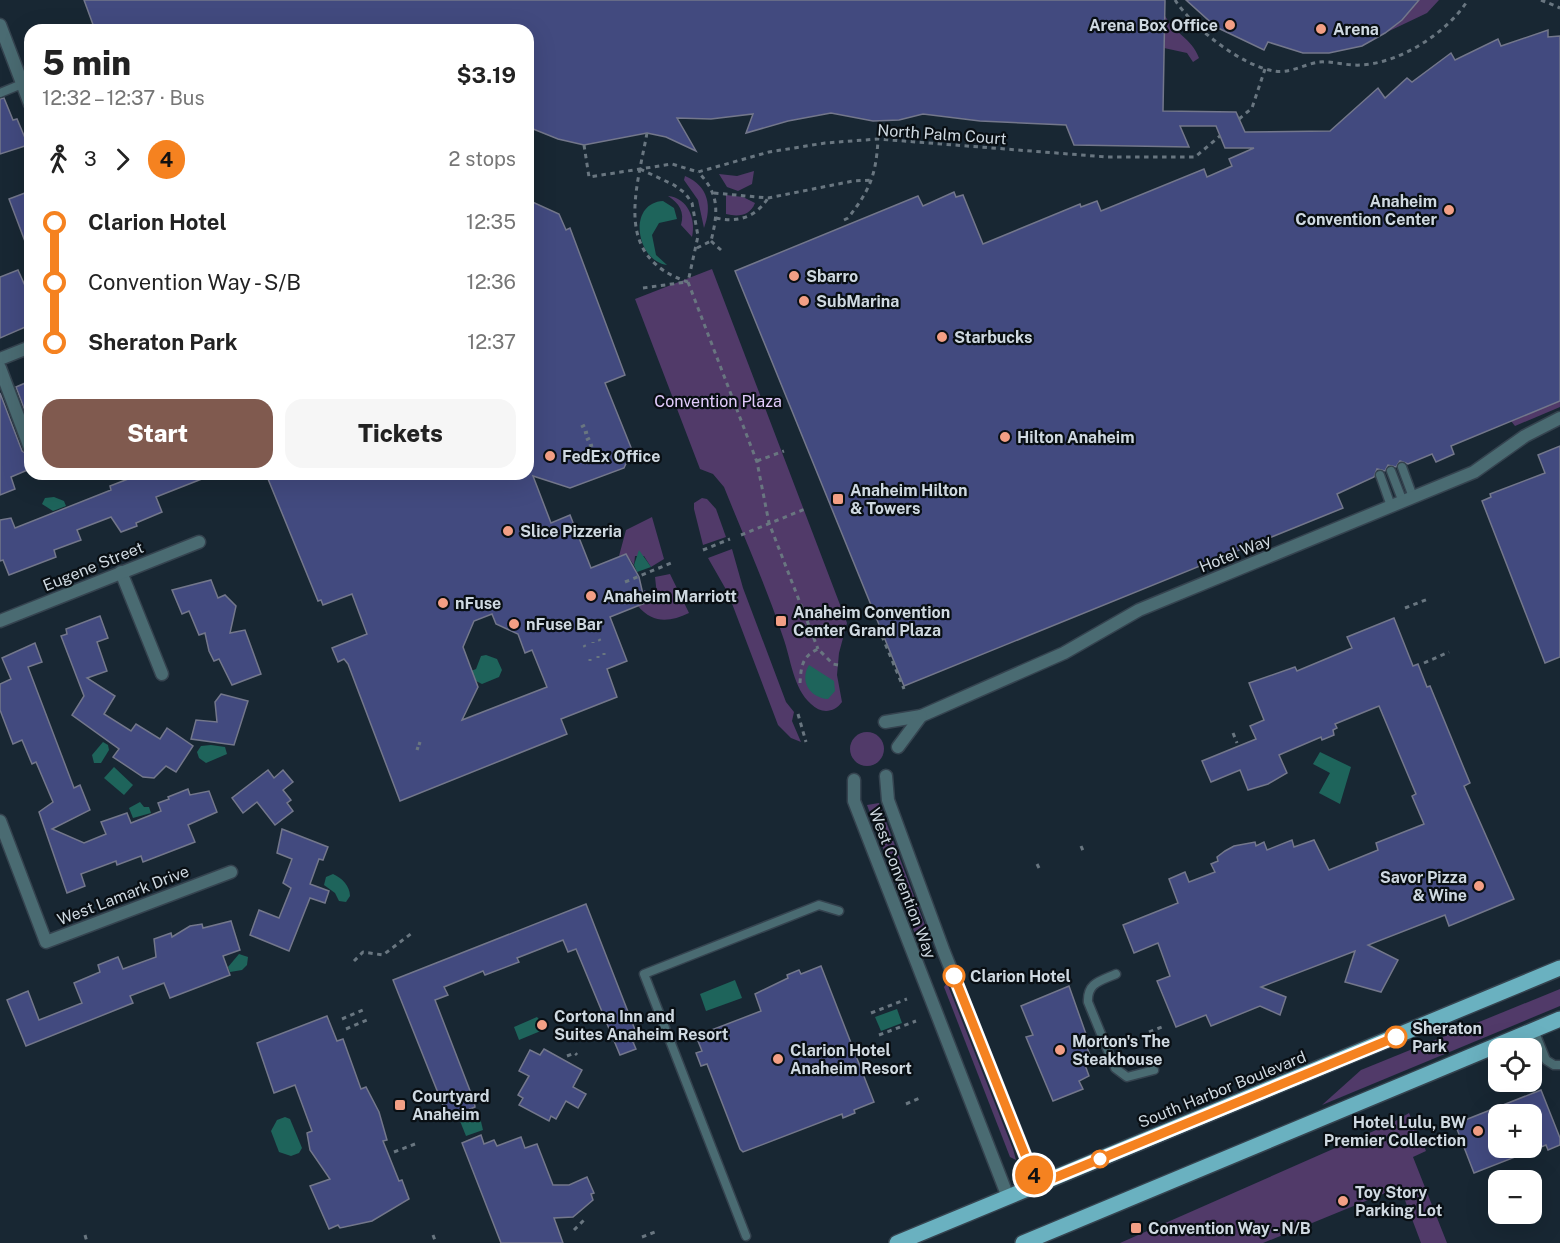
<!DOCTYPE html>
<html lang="en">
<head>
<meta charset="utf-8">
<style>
	:root { --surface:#fff; --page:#f6f6f6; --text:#222; --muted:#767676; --accent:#805a4f }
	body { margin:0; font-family:"Public Sans",sans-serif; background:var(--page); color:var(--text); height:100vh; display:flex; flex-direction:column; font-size:22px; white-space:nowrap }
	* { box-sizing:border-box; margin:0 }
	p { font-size:20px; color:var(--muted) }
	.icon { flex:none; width:33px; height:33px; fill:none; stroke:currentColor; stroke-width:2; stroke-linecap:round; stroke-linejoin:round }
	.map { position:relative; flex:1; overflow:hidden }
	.side { position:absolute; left:24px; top:24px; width:510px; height:456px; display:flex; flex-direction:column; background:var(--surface); border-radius:18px; box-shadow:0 6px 24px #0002 }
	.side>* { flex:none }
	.badge { padding:0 12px; border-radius:20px; font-size:21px; line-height:39px }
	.fabs { position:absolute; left:1488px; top:1038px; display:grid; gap:12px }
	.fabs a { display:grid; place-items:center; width:54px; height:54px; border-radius:12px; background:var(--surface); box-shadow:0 6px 24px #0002; font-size:30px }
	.map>.badge { position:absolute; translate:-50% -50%; box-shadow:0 0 0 3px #fff }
	.legs { display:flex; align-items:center; gap:9px; height:66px; padding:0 18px; font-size:20px }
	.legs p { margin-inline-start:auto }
	.overview { display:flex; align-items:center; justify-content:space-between; height:102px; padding:0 18px }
	h1 { font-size:33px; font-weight:800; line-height:45px }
	.cta { display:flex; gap:12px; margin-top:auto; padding:12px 18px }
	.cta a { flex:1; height:69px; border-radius:18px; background:var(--accent); color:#fff; font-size:24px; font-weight:800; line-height:69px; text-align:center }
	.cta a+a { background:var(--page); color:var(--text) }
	ul { padding:0 18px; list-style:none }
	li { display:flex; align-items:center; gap:21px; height:60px; font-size:22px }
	li i { display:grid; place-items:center; width:9px; height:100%; margin:0 8px; background:currentColor }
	li i::after { content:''; width:15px; height:15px; margin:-8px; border:4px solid; border-radius:50%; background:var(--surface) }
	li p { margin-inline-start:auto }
	li:first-child i { background:linear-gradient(#0000 50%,currentColor 0) }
	li:last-child i { background:linear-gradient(currentColor 50%,#0000 0) }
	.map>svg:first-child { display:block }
</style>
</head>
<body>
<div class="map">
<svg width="1560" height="1243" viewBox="0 0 1560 1243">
	<rect width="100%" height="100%" fill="#182733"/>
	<g fill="#513a69">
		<path d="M1419 0H1439L1427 13 1385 33 1402 20Z"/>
		<path d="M1164 14C1174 34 1192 38 1199 58L1193 62 1187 53 1164 48Z"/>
		<path d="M754 171 752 184 738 191 727 187 719 174 737 176Z"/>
		<path d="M685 176C709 186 712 207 704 228L698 200 684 180Z"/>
		<path d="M726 195 743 197 755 203C750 216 738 217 726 214Z"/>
		<path d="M668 196C688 198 696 219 692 237L681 225C685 212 679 203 668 196Z"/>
		<path d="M712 269 847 623 839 653 837 675 842 702C834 713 821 714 811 704 793 688 791 659 783 637 766 586 744 537 724 487L713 474 700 469 635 299Z"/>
		<path d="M1560 401V407L1515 426 1511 421Z"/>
		<path d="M702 498 707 499 716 509 726 537 703 545 694 509V503Z"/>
		<path d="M652 517 664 559 651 567 644 556H635L634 565 626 554 619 556 626 530Z"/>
		<path d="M732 549 743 588 786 702 794 712 792 721 801 742 791 738 778 725 728 593 708 558Z"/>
		<path d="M670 574 689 613C670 622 653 624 638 606L645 603 644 590 657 595 655 577Z"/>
		<circle cx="867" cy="749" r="17"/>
		<path d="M879 803 926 928 925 933 920 936 915 934 867 805Z"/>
		<path d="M947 983 1013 1149 1016 1160 1010 1157 944 987Z"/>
		<path d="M1560 989V1006L1322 1105 1361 1070Z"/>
		<path d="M1409 1113 1426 1151 1413 1157 1447 1243H1421L1400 1187 1263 1243H1120L1392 1123Z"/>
	</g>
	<g fill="#1e645b">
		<path d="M663 201 674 208 677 219 659 223 652 235 656 255 667 265C636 261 627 203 663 201Z"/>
		<path d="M54 497 64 501 66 506 53 511 42 504 45 498Z"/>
		<path d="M639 550 651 567 637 572 634 565Z"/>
		<path d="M486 655 497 659 502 670 499 677 482 684 476 681 452 690 461 675 476 669 481 656Z"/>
		<path d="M809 665 834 681 835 691 828 699C810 698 799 681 809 665Z"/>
		<path d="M103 742 108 745 109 750 101 763H94L92 755Z"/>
		<path d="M211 745 225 747 227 754 206 763 199 758 197 752 201 746Z"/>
		<path d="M1320 752 1351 767 1340 804 1319 793 1330 773 1313 764Z"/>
		<path d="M114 767 133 785 124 795 104 778Z"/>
		<path d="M140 802 144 807H149L151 813 133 818 129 808Z"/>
		<path d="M333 874C342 878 350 886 350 896L346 902 339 901 335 893 324 885 326 877Z"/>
		<path d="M239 954 248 957 247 965 242 970 230 972 228 967Z"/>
		<path d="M735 980 742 998 706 1011 700 994Z"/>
		<path d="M897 1009 902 1023 881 1031 875 1017Z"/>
		<path d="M537 1017 542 1023 543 1030 519 1040 514 1027Z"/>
		<path d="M478 1109 483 1130 466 1136 458 1116Z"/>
		<path d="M285 1117 290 1119 302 1148 299 1153 291 1156 279 1152 271 1131 277 1120Z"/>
	</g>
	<g fill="#424a7f" stroke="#73778b" stroke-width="1.5" fill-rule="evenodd">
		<path d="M84 0H1165L1163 111 1236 112 1245 132 1330 131 1378 88 1385 98 1407 78 1412 82 1451 53 1455 60 1498 39 1501 46 1548 30V37L1560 36V401L1451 446 1454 454 1436 462 1432 454 1408 464 1400 461 1396 467 1388 465 1385 471 1377 469 1374 477 1337 494 1343 508 904 686 735 271 918 196 923 206 954 192 956 197 963 195 983 244 1080 204 1081 207 1097 201 1101 211 1204 169 1207 177 1232 166 1229 159 1254 148H1225L1216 126H1180L1189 147 1074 145 1066 125 980 121 923 114 899 120 873 121 831 113 788 121 746 133 753 114 711 119 677 118 696 151 666 137 647 133 584 145 558 139 528 127V30H95Z"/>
		<path d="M1186 0H1419L1402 20 1385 33 1362 46 1329 53H1303L1268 42 1264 50 1216 27Z"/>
		<path d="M4 98 13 120 17 119 28 145 0 154V99Z"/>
		<path d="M30 191V252H29L9 199Z"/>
		<path d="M528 200 559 214 566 230 570 228 625 375 605 383 632 450 624 468 570 488 533 476 551 523 570 515 591 568 626 554 639 577 645 603 610 617 627 661 607 669 617 697 561 719 567 734 400 801 348 664 344 659 338 662 332 648 367 634 352 594 323 605 321 600 318 601 266 474H528ZM492 614 496 624 518 634 525 653 532 650 547 687 462 720 478 687 463 647 474 621Z"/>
		<path d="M18 270 30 297V325L0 338V277Z"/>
		<path d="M30 381V424L16 387Z"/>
		<path d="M0 393 22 451 30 456V469L11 477 15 489 0 495Z"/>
		<path d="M1560 446V657L1545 663 1482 501 1491 497 1490 494 1545 473 1538 455Z"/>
		<path d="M126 474 212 475 156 497 162 512 136 523 137 526 121 532 111 517 77 530 81 540 54 550 56 557 9 575 3 560 0 561V520L11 518 15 528 111 490 110 486 128 479Z"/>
		<path d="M211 580 218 598 225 595 236 606 230 633 245 630 261 674 232 685 219 659 214 661 209 651 205 633 199 635 189 611 182 614 172 590Z"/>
		<path d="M100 616 108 638 97 642 107 671 87 678 115 696 104 714 131 731 136 724 160 739 167 728 193 746 176 772 166 766 154 778 143 777 113 757 119 749 72 715 84 696 61 636 67 634 66 629Z"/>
		<path d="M1394 618 1413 666 1418 664 1427 687 1430 686 1470 783 1464 786 1514 899 1449 926 1445 915 1368 945 1398 960 1381 992 1345 982 1355 951 1261 987 1286 997 1280 1015 1260 1006 1211 1026 1206 1015 1176 1027 1157 981 1170 976 1158 943 1134 953 1123 925 1178 903 1169 879 1185 872 1189 882 1215 872 1211 864 1218 861 1217 857 1225 851 1234 846 1255 842 1256 846 1264 842 1267 850 1292 840 1294 847 1314 840 1329 870 1378 850 1376 843 1424 824 1412 796 1416 794 1379 706 1335 724 1337 728 1333 730 1334 735 1322 740 1321 737 1279 755 1287 773 1268 784 1248 790 1240 770 1211 782 1202 761 1256 739 1250 726 1264 720 1249 683 1295 667 1297 671 1352 648 1347 637Z"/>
		<path d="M35 643 42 662 28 667 74 788 80 785 90 810 52 829 84 843 106 834 101 822 127 813 131 823 161 811 158 803 169 799 168 797 188 789 190 795 209 791 217 812 188 825 195 842 143 862 141 856 117 865 116 861 81 874 85 886 67 893 39 812 53 802 36 762 32 764 22 740 13 744 0 710V684L11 679 2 658Z"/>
		<path d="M221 694 248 701 234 745 191 739 196 720 217 722 215 702Z"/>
		<path d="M268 770 274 778 283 770 293 782 283 790 291 800 287 803 293 811 275 825 257 802 243 813 232 798Z"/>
		<path d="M282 829 328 847 323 860 319 859 310 884 329 891 325 903 310 898 289 951 250 935 259 910 279 918 291 888 283 883 292 859 277 853Z"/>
		<path d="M586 904 639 1040 633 1042 636 1049 620 1055 576 949 568 952 563 940 517 958 519 962 485 975 483 971 444 987 448 995 435 1000 474 1101 475 1107 448 1118 393 980Z"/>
		<path d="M231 921 240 950 223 956 230 975 170 998 164 983 130 996 133 1003 26 1046 7 1000 28 991 39 1020 82 1003 74 983 100 972 98 965 118 957 123 969 156 957 154 939 171 933 172 937 190 926 202 924 203 928Z"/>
		<path d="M821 966 874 1102 854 1110 855 1113 843 1118 842 1114 743 1152 740 1149 707 1064 701 1066 696 1053 702 1051 696 1036 761 1011 755 994 788 978 787 975 799 970 801 974Z"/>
		<path d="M1069 986 1087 1037 1083 1038 1093 1062 1085 1065 1089 1076 1079 1081 1083 1089 1053 1101 1026 1037 1033 1035 1021 1006Z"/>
		<path d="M327 1016 337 1041 343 1039 361 1089 366 1087 379 1112 387 1140 383 1141 399 1181 402 1180 409 1199 372 1221 340 1228 338 1225 329 1229 310 1186 330 1179 310 1150 307 1133 312 1131 295 1085 274 1093 257 1043Z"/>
		<path d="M544 1049 582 1070 573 1087 586 1094 578 1108 566 1101 556 1119 551 1116 549 1121 519 1105 523 1098 518 1095 529 1076 519 1071 530 1050 540 1055Z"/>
		<path d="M1541 1090 1560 1138V1145L1548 1150 1546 1145 1474 1173 1455 1124ZM1498 1114H1532V1148H1498Z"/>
		<path d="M481 1135 484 1144 494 1140 497 1146 521 1137 525 1148 537 1144 553 1185H569L587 1177 594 1193 591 1194 593 1200 573 1217 554 1218 563 1243H501L462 1143Z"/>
	</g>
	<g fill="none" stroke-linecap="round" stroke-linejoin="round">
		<g stroke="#35434f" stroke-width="11">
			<g id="lane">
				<path d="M0 93 22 84"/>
				<path d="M1402 467 1413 497"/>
				<path d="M1391 471 1403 502"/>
				<path d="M1380 475 1391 506"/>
				<path d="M1116 974C1100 981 1087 983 1088 1002L1115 1068 1127 1077 1154 1070"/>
				<path d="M1534 1030 1546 1060 1554 1065H1560"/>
				<path d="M746 1236 644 974 819 905 839 911"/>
			</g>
		</g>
		<g stroke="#35434f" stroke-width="15">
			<g id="street">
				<path d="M0 25 30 104"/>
				<path d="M0 359 30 347"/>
				<path d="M0 368 30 448"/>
				<path d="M121 572 162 674"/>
				<path d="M0 621 199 542"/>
				<path d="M885 722 921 716 1064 653 1139 610 1474 472 1525 436 1560 418"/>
				<path d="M898 747 921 716"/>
				<path d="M886 776 888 800 944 952 1037 1185"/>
				<path d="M854 780V801L1008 1197"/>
				<path d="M0 821 46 942 231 872"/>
			</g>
		</g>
		<g stroke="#35434f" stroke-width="18">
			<g id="primary">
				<path d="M897 1243 1560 968"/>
				<path d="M1023 1243 1560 1019"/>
			</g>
		</g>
		<g stroke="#697680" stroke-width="3" stroke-dasharray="4.5 4.5" stroke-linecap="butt">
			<path d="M1175 0C1193 28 1242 66 1274 71 1289 74 1305 64 1319 62 1333 61 1347 66 1361 65 1400 63 1447 33 1468 0"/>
			<path d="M1541 0 1560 8"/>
			<path d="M1239 119 1252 108 1265 69"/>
			<path d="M647 133C636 193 613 257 688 282"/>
			<path d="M584 145 589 177 672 164 698 172 769 152 825 143 878 139 1107 157H1195L1220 136"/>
			<path d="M640 169 674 185 685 193 692 203 698 236 688 282 757 462 769 523 818 649"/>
			<path d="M714 193 768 198 853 181 873 180"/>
			<path d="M716 218C738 223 756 217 768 198"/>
			<path d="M844 220 848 218C870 190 876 175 878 140"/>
			<path d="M711 241 721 250"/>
			<path d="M697 248 711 241C718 213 720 194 698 172"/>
			<path d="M643 288 686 282"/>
			<path d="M581 427 585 425"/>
			<path d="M584 433 588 432"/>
			<path d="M586 440 590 438"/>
			<path d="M589 446 593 445"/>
			<path d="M757 461 784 451"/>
			<path d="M741 535 805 509"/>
			<path d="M703 550 730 539"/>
			<path d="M625 582 671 563"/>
			<path d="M1405 608 1428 599"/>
			<path d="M882 636 904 689"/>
			<path d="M599 639 600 641"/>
			<path d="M593 642V643"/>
			<path d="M584 645 585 647"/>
			<path d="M604 653V655"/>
			<path d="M598 656V658"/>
			<path d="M590 659V661"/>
			<path d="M1424 663 1449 652"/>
			<path d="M800 683C801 667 802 656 818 649L833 664 838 665"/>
			<path d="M798 714 806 742"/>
			<path d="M1233 733 1237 743"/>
			<path d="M418 743 421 744"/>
			<path d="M416 748 419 749"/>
			<path d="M1081 846 1084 853"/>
			<path d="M1037 864 1040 870"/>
			<path d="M354 961 363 952 383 955 412 933"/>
			<path d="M871 1013 907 999"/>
			<path d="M342 1019 363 1010"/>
			<path d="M346 1029 367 1020"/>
			<path d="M1149 1032 1162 1027"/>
			<path d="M879 1035 916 1021"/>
			<path d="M1119 1045 1132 1039"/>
			<path d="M567 1056 575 1053 577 1055"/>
			<path d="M906 1104 920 1098"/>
			<path d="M394 1152 415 1144"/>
			<path d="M574 1230 584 1220"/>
			<path d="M85 1235 87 1242"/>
			<path d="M433 1235 436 1243"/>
			<path d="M642 1237 655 1232"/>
		</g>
		<use href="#lane" stroke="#4a6b72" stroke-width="8"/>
		<use href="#street" stroke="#4a6b72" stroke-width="12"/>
		<use href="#primary" stroke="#6ab1c0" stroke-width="15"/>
	</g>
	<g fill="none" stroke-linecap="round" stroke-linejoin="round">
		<g stroke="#fff" stroke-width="14">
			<path id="line-1" d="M954 976 1037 1185 1396 1037"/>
		</g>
		<use href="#line-1" stroke="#f58220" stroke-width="9"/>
	</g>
	<g fill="#f39f85" stroke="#090f14" stroke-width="2">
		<circle cx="1230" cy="25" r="6"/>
		<circle cx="1321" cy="29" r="6"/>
		<circle cx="1449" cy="210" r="6"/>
		<circle cx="794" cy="276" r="6"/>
		<circle cx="804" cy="301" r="6"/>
		<circle cx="942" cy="337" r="6"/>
		<circle cx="1005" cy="437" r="6"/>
		<circle cx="550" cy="456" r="6"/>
		<rect x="832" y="493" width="12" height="12" rx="3"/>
		<circle cx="508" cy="531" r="6"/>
		<circle cx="591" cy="596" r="6"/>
		<circle cx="443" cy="603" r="6"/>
		<rect x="775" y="615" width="12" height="12" rx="3"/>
		<circle cx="514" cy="624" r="6"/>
		<circle cx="1479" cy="886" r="6"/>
		<circle cx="542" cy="1025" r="6"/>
		<circle cx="1060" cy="1050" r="6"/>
		<circle cx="778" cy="1059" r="6"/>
		<rect x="394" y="1099" width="12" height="12" rx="3"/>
		<circle cx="1478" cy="1131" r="6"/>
		<circle cx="1343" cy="1201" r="6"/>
		<rect x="1130" y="1222" width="12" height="12" rx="3"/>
	</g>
	<g fill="#fff" stroke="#f58220" stroke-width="3">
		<circle cx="954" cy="976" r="10"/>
		<circle cx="1396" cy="1037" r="10"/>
		<circle cx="1100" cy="1159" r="8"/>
	</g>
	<g text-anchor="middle" stroke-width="4.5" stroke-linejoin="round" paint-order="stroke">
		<g font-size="16" font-weight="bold" fill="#cfd9e1" stroke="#090f14" text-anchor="start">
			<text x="1218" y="31" text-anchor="end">Arena Box Office</text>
			<text x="1333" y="35">Arena</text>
			<text x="1437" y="207" text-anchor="end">Anaheim<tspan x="1437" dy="18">Convention Center</tspan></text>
			<text x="806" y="282">Sbarro</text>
			<text x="816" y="307">SubMarina</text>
			<text x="954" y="343">Starbucks</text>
			<text x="1017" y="443">Hilton Anaheim</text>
			<text x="562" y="462">FedEx Office</text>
			<text x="850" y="496">Anaheim Hilton<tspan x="850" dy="18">&amp; Towers</tspan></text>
			<text x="520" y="537">Slice Pizzeria</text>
			<text x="603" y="602">Anaheim Marriott</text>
			<text x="455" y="609">nFuse</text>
			<text x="793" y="618">Anaheim Convention<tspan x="793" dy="18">Center Grand Plaza</tspan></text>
			<text x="526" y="630">nFuse Bar</text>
			<text x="1467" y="883" text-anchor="end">Savor Pizza<tspan x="1467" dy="18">&amp; Wine</tspan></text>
			<text x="554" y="1022">Cortona Inn and<tspan x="554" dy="18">Suites Anaheim Resort</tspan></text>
			<text x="1072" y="1047">Morton's The<tspan x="1072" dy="18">Steakhouse</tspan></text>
			<text x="790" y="1056">Clarion Hotel<tspan x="790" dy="18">Anaheim Resort</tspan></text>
			<text x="412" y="1102">Courtyard<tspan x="412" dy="18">Anaheim</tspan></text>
			<text x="1466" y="1128" text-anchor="end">Hotel Lulu, BW<tspan x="1466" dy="18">Premier Collection</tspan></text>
			<text x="1355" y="1198">Toy Story<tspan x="1355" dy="18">Parking Lot</tspan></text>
			<text x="1148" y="1234">Convention Way - N/B</text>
		</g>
		<g font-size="16" fill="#cfd9e1" stroke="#090f14">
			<text transform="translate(942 134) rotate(4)" y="6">North Palm Court</text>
			<text transform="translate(1235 553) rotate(-22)" y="6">Hotel Way</text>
			<text transform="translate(93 566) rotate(-22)" y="6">Eugene Street</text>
			<text transform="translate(903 883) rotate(69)" y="6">West Convention Way</text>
			<text transform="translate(123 895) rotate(-21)" y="6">West Lamark Drive</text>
			<text transform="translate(1222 1089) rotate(-22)" y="6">South Harbor Boulevard</text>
		</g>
		<g font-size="16" fill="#e2ccfc" stroke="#090f14">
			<text x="718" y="407">Convention Plaza</text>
		</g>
		<g font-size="16" font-weight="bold" fill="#cfd9e1" stroke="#090f14" text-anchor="start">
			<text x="970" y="982">Clarion Hotel</text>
			<text x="1412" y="1034">Sheraton<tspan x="1412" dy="18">Park</tspan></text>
		</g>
	</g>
</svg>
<div class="fabs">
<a><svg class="icon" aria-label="locate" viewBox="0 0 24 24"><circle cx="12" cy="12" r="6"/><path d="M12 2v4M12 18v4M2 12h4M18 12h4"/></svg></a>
<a>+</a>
<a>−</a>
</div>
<b class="badge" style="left:1034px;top:1175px;background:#f58220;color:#111">4</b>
<section class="side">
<div class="overview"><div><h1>5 min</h1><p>12:32 – 12:37 · Bus</p></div><b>$3.19</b></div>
<div class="legs"><svg class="icon" aria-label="walk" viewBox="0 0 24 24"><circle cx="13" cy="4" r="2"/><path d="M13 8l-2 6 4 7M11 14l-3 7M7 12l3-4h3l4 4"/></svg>3<svg class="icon" aria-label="forward" viewBox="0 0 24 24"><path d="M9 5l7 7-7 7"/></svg><b class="badge" style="background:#f58220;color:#111">4</b><p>2 stops</p></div>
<ul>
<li><i style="color:#f58220"></i><b>Clarion Hotel</b><p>12:35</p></li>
<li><i style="color:#f58220"></i><span>Convention Way - S/B</span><p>12:36</p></li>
<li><i style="color:#f58220"></i><b>Sheraton Park</b><p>12:37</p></li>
</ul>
<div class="cta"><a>Start</a><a>Tickets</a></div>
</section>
</div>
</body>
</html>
